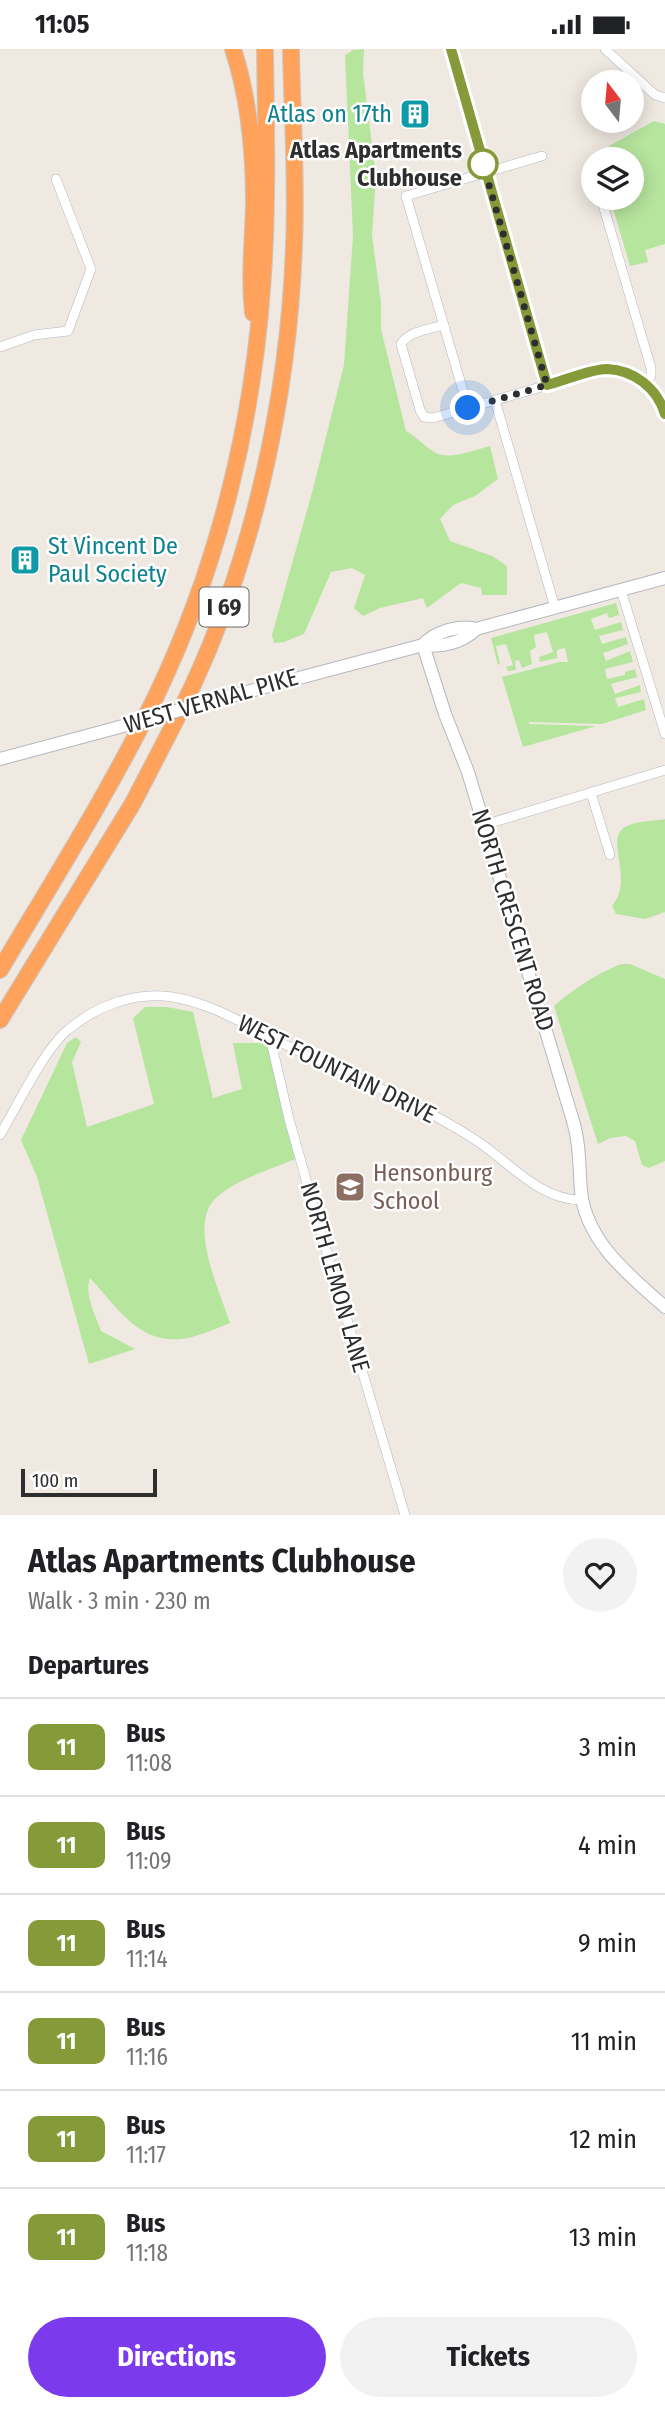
<!DOCTYPE html>
<html lang="en">
<head>
<meta charset="utf-8">
<style>
	:root { --surface:#fff; --page:#f2f2f2; --text:#202124; --muted:#757577; --line:#e0e0e0; --accent:#7c3aed }
	body { margin:0; font-family:"Fira Sans Condensed",sans-serif; background:var(--page); color:var(--text); height:100vh; display:flex; flex-direction:column; font-size:26px; white-space:nowrap }
	* { box-sizing:border-box; margin:0 }
	p { font-size:23px; color:var(--muted) }
	.icon { flex:none; width:38px; height:38px; fill:none; stroke:currentColor; stroke-width:2; stroke-linecap:round; stroke-linejoin:round }
	.map { position:relative; height:1466px; overflow:hidden }
	.drawer { display:flex; flex-direction:column; background:var(--surface); flex:1 }
	.drawer>* { flex:none }
	.badge { padding:0 14px; border-radius:10px; font-size:24px; line-height:46px }
	.needle { width:46px; rotate:344deg }
	.tools { position:absolute; left:581px; top:21px; display:grid; gap:14px }
	.tools a { display:grid; place-items:center; width:63px; height:63px; border-radius:50%; background:var(--surface); box-shadow:0 4px 18px #0003; font-size:35px }
	.scale { position:absolute; left:21px; bottom:18px; width:136px; box-sizing:border-box; padding-left:7px; border:4px solid #2e2e2e; border-top:0; font-size:19px; line-height:24px; white-space:nowrap; color:#2e2e2e; -webkit-text-stroke:5px #fff; paint-order:stroke }
	.you { position:absolute; width:35px; height:35px; margin:-18px; border:5px solid #fff; border-radius:50%; background:#1a73e8; box-shadow:0 0 0 10px #1a73e833 }
	.map>.badge { position:absolute; translate:-50% -50%; box-shadow:0 0 0 4px #fff }
	h2 { padding:0 28px; font-size:26px; line-height:63px }
	.round { display:grid; place-items:center; flex:none; width:74px; height:74px; border-radius:37px; background:var(--page) }
	.headline { display:flex; align-items:center; justify-content:space-between; height:119px; padding:0 28px }
	h1 { font-size:33px; font-weight:700; line-height:52px }
	.button { display:flex; gap:14px; margin-top:auto; padding:14px 28px }
	.button a { flex:1; height:80px; border-radius:42px; background:var(--accent); color:#fff; font-size:28px; font-weight:700; line-height:80px; text-align:center }
	.button a+a { background:var(--page); color:var(--text) }
	ul { padding:0; list-style:none }
	li { display:flex; align-items:center; gap:21px; height:98px; padding:0 28px; border-top:2px solid var(--line) }
	li div { flex:1 }
	li b { display:block; font-size:26px }
	li em { font-style:normal }
	li .badge { min-width:77px; font-weight:700; text-align:center }
	.status { display:flex; justify-content:space-between; align-items:center; height:49px; padding:0 35px; background:var(--surface); direction:ltr }
	.status svg { height:19px; fill:currentColor }
	.map>svg:first-child { display:block }
</style>
</head>
<body>
<div class="status"><b>11:05</b><svg viewBox="0 0 49 12"><path d="M0 12V9h3v3zM5 12V6h3v6zM10 12V3h3v9zM15 12V0h3v12zM26 1h20v11H26zM47 4h2v5h-2z"/></svg></div>
<div class="map">
<svg width="665" height="1466" viewBox="0 0 665 1466">
	<rect width="100%" height="100%" fill="#efe9e1"/>
	<g fill="#b6e59e">
		<path d="M364 0 363 24 376 128 372 186 381 254V280L406 382C417 388 424 397 434 403 449 412 474 401 490 397L498 430 475 447 453 456 440 470 450 492 492 507 507 517V546H482L481 539 461 534 427 559 423 549 380 559 363 567 354 559 365 526 352 519 331 523 304 585 284 593 274 594 272 586 313 440 344 316 353 187 345 6 353 1Z"/>
		<path d="M654 72 665 75V195L645 201 648 213 630 217 610 149H632V110H599L598 107 611 96Z"/>
		<path d="M616 554 619 566 609 569 607 564 591 570 595 581 621 573 623 581 599 587 602 595 626 588 628 595 603 604 606 612 630 602 633 613 605 620 607 630 625 626V623L635 620 637 628 611 635 615 645 640 636 641 643 615 649 618 658 644 650 646 661 602 675 529 673V675L596 677 523 698 502 628 559 613H568L565 599 557 601V609L540 613 539 608 553 603 547 583 534 586 536 598 530 602 532 615 522 619 519 611 515 612 516 621 508 622 506 618 513 616 506 595 496 597 500 615 498 616 491 589Z"/>
		<path d="M665 770V863L645 870 616 865 612 857C636 830 602 788 627 777 638 772 654 772 665 770Z"/>
		<path d="M621 915H630L665 930V1112L649 1119 642 1116 635 1092 626 1087 610 1089 598 1095 554 957C575 939 596 925 621 915Z"/>
		<path d="M145 958H167L193 963 213 1049 242 1040 233 994H270L295 1110C272 1120 231 1132 214 1151 189 1178 220 1243 230 1274 217 1279 202 1286 188 1289 140 1298 119 1260 90 1229 84 1246 95 1265 101 1282L135 1300 89 1315 37 1128 21 1091 67 994 76 988 81 993 72 1013 87 1078 154 1055 133 969Z"/>
	</g>
	<g fill="none" stroke-linecap="round" stroke-linejoin="round">
		<g stroke="#b4b7c1" stroke-width="10">
			<g id="street">
				<path d="M451 0 547 336"/>
				<path d="M605 0 655 46 665 49"/>
				<path d="M601 149 651 319V326L646 335"/>
				<path d="M444 276C430 280 409 282 401 295L420 361 424 368 433 369 604 320C633 324 656 335 665 365"/>
				<path d="M0 298 34 286 68 282 91 220 56 130"/>
				<path d="M495 351 555 559"/>
				<path d="M468 359 406 147 542 107"/>
				<path d="M621 541 665 685"/>
				<path d="M591 744 610 806"/>
				<path d="M484 776 665 721"/>
				<path d="M270 988 289 1070 320 1180 405 1466"/>
				<path d="M0 1086C16 1059 46 997 69 980 97 957 135 942 172 948 212 954 249 978 284 995 348 1026 415 1052 474 1090 509 1112 539 1152 583 1151"/>
			</g>
		</g>
		<g stroke="#b4b7c1" stroke-width="14">
			<g id="secondary">
				<path d="M423 596 445 665 468 723 573 1072C580 1095 579 1118 581 1142 586 1193 630 1227 665 1258"/>
				<path d="M423 596C434 583 460 575 476 580L665 529"/>
				<path d="M209 653 423 596C441 599 464 593 476 580"/>
				<path d="M0 710 112 680"/>
			</g>
		</g>
		<g stroke="#c9c9c9" stroke-width="18">
			<g id="highway">
				<path d="M233 0C249 49 254 103 254 155 253 192 249 228 253 264"/>
				<path d="M0 921C54 830 111 740 157 645 219 515 254 371 263 227 268 152 266 76 265 0"/>
				<path d="M0 971 133 754C153 715 174 676 193 636 255 502 289 343 294 196 297 130 292 65 291 0"/>
			</g>
		</g>
		<use href="#street" stroke="#fff" stroke-width="9"/>
		<use href="#secondary" stroke="#fff" stroke-width="12"/>
		<use href="#highway" stroke="#ffa35c" stroke-width="16"/>
		<g stroke="#b4b7c1" stroke-width="14" stroke-linecap="butt">
			<path id="secondary-bridge" d="M112 680 209 653"/>
		</g>
		<use href="#secondary-bridge" stroke="#fff" stroke-width="12"/>
	</g>
	<g fill="none" stroke-linecap="round" stroke-linejoin="round">
		<g stroke="#fff" stroke-width="16">
			<path id="line" d="M451 0 547 336C564 332 590 320 607 320 634 321 657 339 665 365"/>
		</g>
		<use href="#line" stroke="#869a3a" stroke-width="10"/>
		<path stroke="#2e2e2e" stroke-width="7" stroke-dasharray="0 12.6" d="M468 359 547 336 483 115"/>
	</g>
	<defs>
		<g id="building-square" transform="scale(1.575)"><rect x="-9" y="-9" width="18" height="18" rx="4" fill="#0f9aa8" stroke="#fff"/><path d="M-4-6H4V6H1V3H-1V6H-4ZM-2.5-4.3h1.7v1.8h-1.7ZM.8-4.3h1.7v1.8H.8ZM-2.5-1h1.7V.8h-1.7ZM.8-1h1.7V.8H.8Z" fill="#fff"/></g>
		<g id="school-square" transform="scale(1.575)"><rect x="-9" y="-9" width="18" height="18" rx="4" fill="#8d6e63" stroke="#fff"/><path d="M0-5L7-2L0 1L-7-2ZM-4 1L0 2.5L4 1V4Q0 6-4 4Z" fill="#fff"/></g>
	</defs>
	<g fill-rule="evenodd">
		<use href="#building-square" x="415" y="65"/>
		<use href="#building-square" x="25" y="511"/>
		<use href="#school-square" x="350" y="1138"/>
	</g>
	<circle fill="#fff" stroke="#869a3a" stroke-width="3.5" cx="483" cy="115" r="14"/>
	<g text-anchor="middle" stroke-width="5" stroke-linejoin="round" paint-order="stroke">
		<rect fill="#fff" stroke="#6d6d6d" stroke-width="2" x="199.5" y="538.5" width="49" height="39" rx="5"/>
		<g font-size="23" font-weight="bold" fill="#2e2e2e">
			<text x="224" y="566">I 69</text>
		</g>
		<g font-size="24" fill="#0d838f" stroke="#fff" text-anchor="end">
			<text x="392" y="73">Atlas on 17th</text>
			<text x="48" y="505" text-anchor="start">St Vincent De<tspan x="48" dy="28">Paul Society</tspan></text>
		</g>
		<g font-size="24" font-weight="bold" fill="#2e2e2e" stroke="#fff" text-anchor="end">
			<text x="462" y="109">Atlas Apartments<tspan x="462" dy="28">Clubhouse</tspan></text>
		</g>
		<g font-size="24" fill="#2e2e2e" stroke="#fff">
			<text transform="translate(211 652) rotate(-16)" y="8">WEST VERNAL PIKE</text>
			<text transform="translate(513 871) rotate(73)" y="8">NORTH CRESCENT ROAD</text>
			<text transform="translate(337 1020) rotate(26)" y="8">WEST FOUNTAIN DRIVE</text>
			<text transform="translate(335 1228) rotate(74)" y="8">NORTH LEMON LANE</text>
		</g>
		<g font-size="24" fill="#785e54" stroke="#fff" text-anchor="start">
			<text x="373" y="1132">Hensonburg<tspan x="373" dy="28">School</tspan></text>
		</g>
	</g>
</svg>
<div class="tools">
<a><svg class="needle" viewBox="-14 -14 28 28"><path d="M0-13l5 13h-10z" fill="#e53935"/><path d="M0 13l5-13h-10z" fill="#757577"/></svg></a>
<a><svg class="icon" aria-label="layers" viewBox="0 0 24 24"><path d="M12 4l9 5-9 5-9-5zM3 14l9 5 9-5"/></svg></a>
</div>
<div class="scale">100 m</div>
<div class="you" style="left:468px;top:359px"></div>
</div>
<section class="drawer">
<div class="headline"><div><h1>Atlas Apartments Clubhouse</h1><p>Walk · 3 min · 230 m</p></div><a class="round"><svg class="icon" aria-label="heart" viewBox="0 0 24 24"><path d="M12 20l-8-8c-3-5 5-10 8-4 3-6 11-1 8 4z"/></svg></a></div>
<h2>Departures</h2>
<ul>
<li><span class="badge" style="background:#869a3a;color:#fff">11</span><div><b>Bus</b><p>11:08</p></div><em>3 min</em></li>
<li><span class="badge" style="background:#869a3a;color:#fff">11</span><div><b>Bus</b><p>11:09</p></div><em>4 min</em></li>
<li><span class="badge" style="background:#869a3a;color:#fff">11</span><div><b>Bus</b><p>11:14</p></div><em>9 min</em></li>
<li><span class="badge" style="background:#869a3a;color:#fff">11</span><div><b>Bus</b><p>11:16</p></div><em>11 min</em></li>
<li><span class="badge" style="background:#869a3a;color:#fff">11</span><div><b>Bus</b><p>11:17</p></div><em>12 min</em></li>
<li><span class="badge" style="background:#869a3a;color:#fff">11</span><div><b>Bus</b><p>11:18</p></div><em>13 min</em></li>
</ul>
<div class="button"><a>Directions</a><a>Tickets</a></div>
</section>
</body>
</html>
